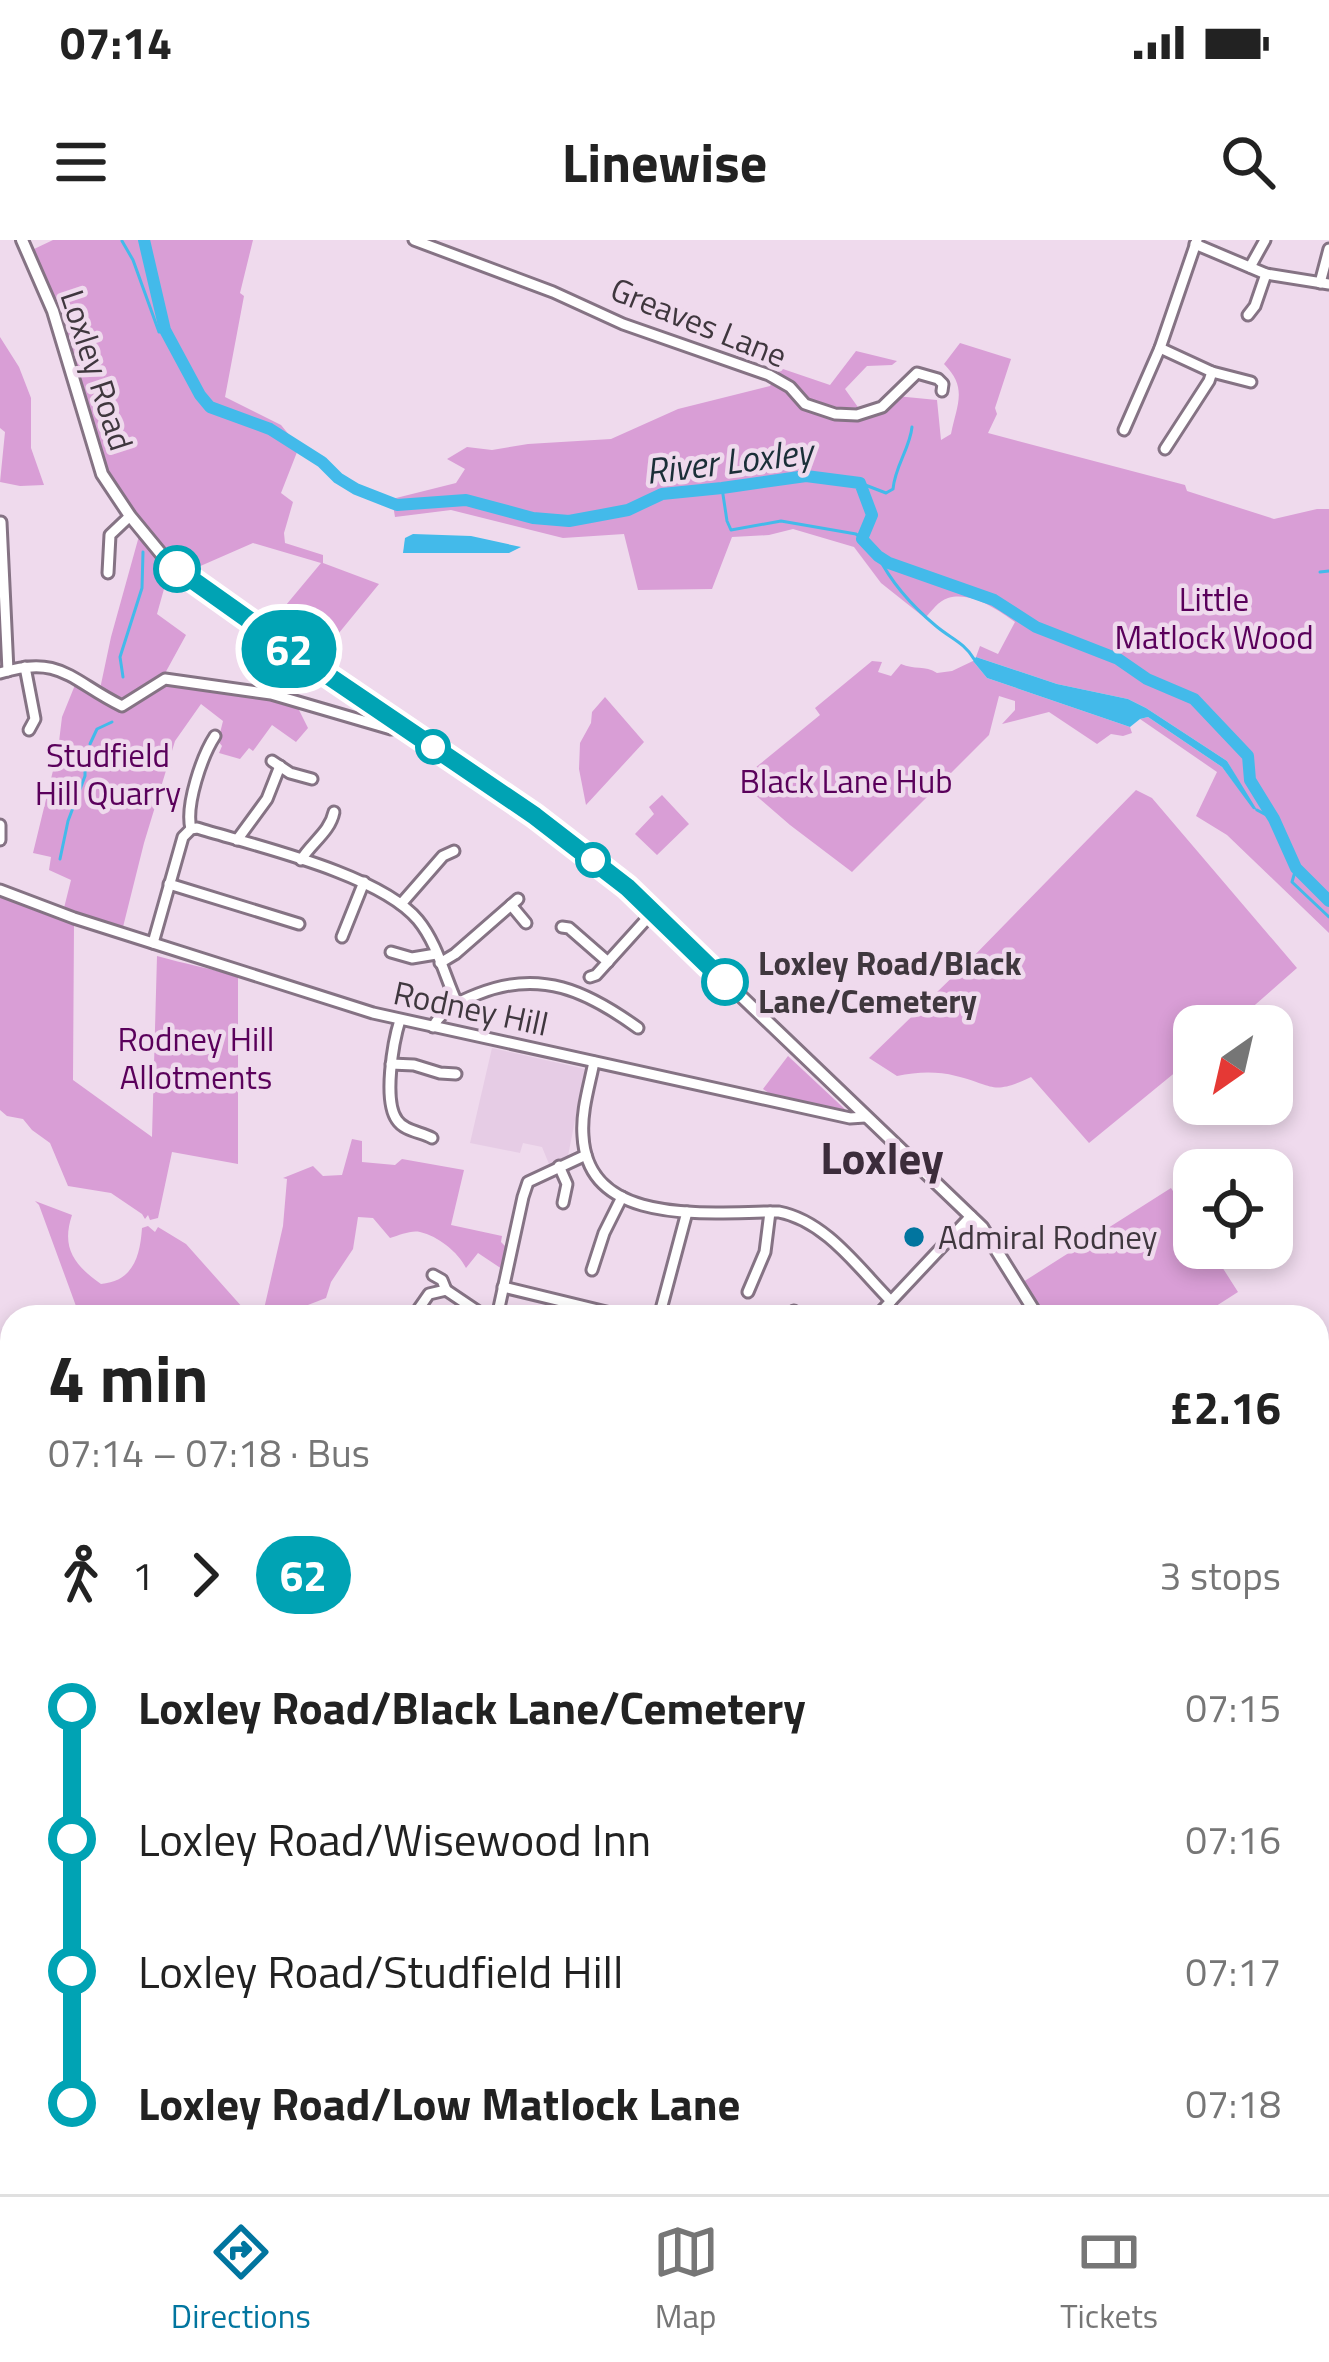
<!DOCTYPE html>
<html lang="en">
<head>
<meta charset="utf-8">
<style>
	:root { --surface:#fff; --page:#f6f6f6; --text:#222; --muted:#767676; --line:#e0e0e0; --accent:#01759f }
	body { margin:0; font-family:"Titillium Web",sans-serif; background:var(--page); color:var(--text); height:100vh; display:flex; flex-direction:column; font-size:45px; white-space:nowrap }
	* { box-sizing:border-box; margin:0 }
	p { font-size:39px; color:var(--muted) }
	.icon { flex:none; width:66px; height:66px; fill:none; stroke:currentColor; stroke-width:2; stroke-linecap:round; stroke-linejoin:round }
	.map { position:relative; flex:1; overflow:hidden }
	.details { position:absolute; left:0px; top:1065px; width:1329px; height:891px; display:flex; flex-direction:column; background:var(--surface); border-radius:36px 36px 0 0; box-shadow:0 6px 18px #0003 }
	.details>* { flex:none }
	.badge { padding:0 24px; border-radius:39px; font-size:42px; line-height:78px }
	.needle { width:78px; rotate:214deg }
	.tools { position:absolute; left:1173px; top:765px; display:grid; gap:24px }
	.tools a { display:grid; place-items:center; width:120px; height:120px; border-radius:24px; background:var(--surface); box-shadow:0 6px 18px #0003; font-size:60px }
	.map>.badge { position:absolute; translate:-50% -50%; box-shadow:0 0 0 6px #fff }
	.legs { display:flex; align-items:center; gap:18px; height:132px; padding:0 48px; font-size:39px }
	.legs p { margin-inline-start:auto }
	.overview { display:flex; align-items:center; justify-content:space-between; height:204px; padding:0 48px }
	h1 { font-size:66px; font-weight:700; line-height:90px }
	ul { padding:0 48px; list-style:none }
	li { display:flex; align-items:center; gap:42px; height:132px; font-size:45px }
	li i { display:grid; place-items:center; width:18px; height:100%; margin:0 15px; background:currentColor }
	li i::after { content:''; width:30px; height:30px; margin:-15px; border:9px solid; border-radius:50%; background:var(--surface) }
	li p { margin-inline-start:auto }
	li:first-child i { background:linear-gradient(#0000 50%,currentColor 0) }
	li:last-child i { background:linear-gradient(currentColor 50%,#0000 0) }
	.status { display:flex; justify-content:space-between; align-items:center; height:84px; padding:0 60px; background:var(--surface); direction:ltr }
	.status svg { height:33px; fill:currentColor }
	header { display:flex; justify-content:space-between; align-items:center; height:156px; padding:0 48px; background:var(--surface); font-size:54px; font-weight:700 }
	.dock { display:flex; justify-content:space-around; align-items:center; height:168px; border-top:3px solid var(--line); background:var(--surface); font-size:33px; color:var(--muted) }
	.dock a { display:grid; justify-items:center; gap:6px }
	.dock .on { color:var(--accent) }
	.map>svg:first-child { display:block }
</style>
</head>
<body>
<div class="status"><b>07:14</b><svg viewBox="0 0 49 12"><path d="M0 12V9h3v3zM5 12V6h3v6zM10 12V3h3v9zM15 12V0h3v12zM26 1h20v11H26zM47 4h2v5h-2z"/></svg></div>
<header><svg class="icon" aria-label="menu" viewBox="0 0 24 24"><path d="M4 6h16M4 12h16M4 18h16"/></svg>Linewise<svg class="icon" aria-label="search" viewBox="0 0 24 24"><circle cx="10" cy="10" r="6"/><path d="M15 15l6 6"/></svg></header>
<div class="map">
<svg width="1329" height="1954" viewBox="0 0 1329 1954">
	<rect width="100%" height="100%" fill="#efdaed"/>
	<path fill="#e6cce5" d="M492 808 585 829 568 916 549 924 542 907 523 903 520 913 470 903Z"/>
	<g fill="#d99ed6">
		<path d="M53 0H253L240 53 244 56 225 157 281 185 299 207 281 253 293 262 284 293 285 303 323 315V323L379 344 334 399 286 365 321 323 253 303 189 331 154 298 122 259 106 232 62 77 32 10Z"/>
		<path d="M0 97 19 127 31 158V208L44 245 20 246 0 242 5 192 0 188Z"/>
		<path d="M960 103 1011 119 995 168 997 174 988 193 1185 245 1187 251 1274 279 1317 269H1329V693L1227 595 1196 576 1217 532 1140 479 1148 477 1222 527 1255 570 1227 521 1146 468 1128 459 1057 444 976 417 980 406 998 414 1015 382C998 370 972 351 948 358 938 361 932 371 925 378L881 343 854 307 793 289 769 295 732 297 712 349 638 350 624 294 563 298 451 270 395 277 392 259 456 243 465 229 447 219 467 207 492 210 528 204 611 199 678 169 770 146 780 128 830 145 856 111 897 121 892 125 867 126 845 149 865 177 896 156 937 160 941 200 951 194C957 164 968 148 944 124Z"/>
		<path d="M139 296 169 331 157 374 186 395 163 437 124 462 100 449 111 397Z"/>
		<path d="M872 421 882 422 878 432 891 436 901 424C914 430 925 425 937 433L952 431 973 421 987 438 1130 487 1132 493 1123 496 1111 494 1097 504 1049 472 1002 484 1015 470V461L999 456 989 495 852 632 790 585 739 541 820 475 815 468Z"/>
		<path d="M75 445 123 470 130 469 157 446 243 452 295 462 308 488 296 502 272 485 253 511 249 508 240 519 219 513 222 506 218 501 223 481 201 464 175 501 144 603 123 687 64 668 71 640 49 630 51 617 33 613 58 510 62 477Z"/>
		<path d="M605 457 644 502 586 565 579 529 580 503 591 483 592 472Z"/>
		<path d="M1136 550 1152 558 1297 728 1231 786H1194V817L1089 903 1031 837C991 856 994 845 956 836 936 831 917 832 897 836L869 818 967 723Z"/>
		<path d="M662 555 689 584 657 615 635 594 654 574 649 567Z"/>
		<path d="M0 655 74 685 73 840 152 897 157 716C185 724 210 728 238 737V924L172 912 158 978 150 980 148 975 145 979 142 974 111 953 68 946 50 903 32 890 23 879 7 876 0 870Z"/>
		<path d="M788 816 850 874 776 858 763 849Z"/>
		<path d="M352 899 362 901V922L395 925 402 919 464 930 451 985 502 996 501 1002 507 1008 502 1029 478 1013 466 1028C458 1012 438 996 420 992 411 990 400 995 390 998L373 978 358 977 353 1009 331 1042 326 1058 295 1070 264 1069 283 986 287 939 283 938 313 926 323 936 342 935Z"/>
		<path d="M1171 948 1194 984V1008H1210L1238 1052 1199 1077H1045L1023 1042Z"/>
		<path d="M35 961 72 975C61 1008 74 1025 101 1044 133 1041 140 1017 142 988L148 986 155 992 158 987 186 1004 243 1068 263 1071 266 1077H80L39 965Z"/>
		<path d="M12 1189V1944H280L287 1954H0V1192Z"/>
		<path d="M567 1944H786L770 1954H574Z"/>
	</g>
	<g fill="#43baea">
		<path d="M413 294 471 296 521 307 509 313H403L405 298Z"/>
		<path d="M976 417 1057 444 1128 459 1146 468 1227 521 1257 570 1253 569 1222 527 1148 477 1140 479 1130 487 987 438 973 421Z"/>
	</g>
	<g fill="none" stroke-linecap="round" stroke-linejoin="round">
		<g stroke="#43baea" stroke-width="3">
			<path d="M122 1 133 20 159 92 165 90"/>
			<path d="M860 243 886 253 893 249C895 226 910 208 912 187"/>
			<path d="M722 248 727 281 731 290 781 281 856 294 862 299"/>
			<path d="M878 316C892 344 912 366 936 386 950 398 965 403 974 419"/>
			<path d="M1320 332 1329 331"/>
			<path d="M123 437 120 417 142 348 143 312"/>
			<path d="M90 504 97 489 112 482"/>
			<path d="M1257 570 1274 579"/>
			<path d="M60 619 68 581 85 536V519"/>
			<path d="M1296 628 1292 642 1329 677"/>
		</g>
		<path stroke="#43baea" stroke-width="12" d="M144 0 165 90 200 155 210 167 270 189 322 222 338 238 356 249 397 265 466 260 533 278 569 281 628 270 662 254 722 248 806 236 860 243 872 275 862 299 878 316 889 323 994 360 1036 387 1118 419 1147 439 1194 459 1248 516 1250 540 1274 579 1296 628 1329 661"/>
		<g stroke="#857384" stroke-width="15">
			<g id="minor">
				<path d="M414 0 553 52 623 84 769 135 790 147 805 164 835 174 857 175 882 167 917 133 938 139 943 144 942 151"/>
				<path d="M1195 4 1266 34 1329 44"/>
				<path d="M1250 27 1265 0"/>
				<path d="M1320 43 1329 9"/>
				<path d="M1248 75 1255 66 1266 34"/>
				<path d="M1160 108 1212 132 1251 142"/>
				<path d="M1124 190 1160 108 1197 0"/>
				<path d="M1165 209 1209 141 1212 132"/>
				<path d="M1 282 8 431"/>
				<path d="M108 333 110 295 130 276"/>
				<path d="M25 427 35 479 29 490"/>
				<path d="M0 433C61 414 71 441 122 466L165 439 271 454 391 489 404 487"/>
				<path d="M272 521 290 533 312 539"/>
				<path d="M0 585V600"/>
				<path d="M191 589C185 565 202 516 215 496"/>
				<path d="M237 600 267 559 280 526"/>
				<path d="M301 620C311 603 330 592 334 572"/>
				<path d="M169 644 299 684"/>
				<path d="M0 650 74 678 373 773 850 878 865 877"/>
				<path d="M401 664 443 616 454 611"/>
				<path d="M511 665 526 683"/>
				<path d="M562 687 569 688 608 722"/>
				<path d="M342 697 364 642"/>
				<path d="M153 703 183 597 191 589 197 588C256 606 380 634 418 680 437 703 445 737 457 763"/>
				<path d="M391 712 412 718 436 714"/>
				<path d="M440 723 455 714 518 659"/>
				<path d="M590 737 596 735 653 672"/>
				<path d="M400 780C393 802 383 861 397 880 404 891 421 892 432 898"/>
				<path d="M433 787C442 769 460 761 478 754 540 729 587 751 638 788"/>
				<path d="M594 822C589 847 581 872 583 896 588 990 716 971 779 972 826 981 859 1029 891 1061"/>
				<path d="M391 824 414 825 440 833 456 834"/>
				<path d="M559 926 567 944 563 963"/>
				<path d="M592 1030 604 993 622 957"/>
				<path d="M433 1035 442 1040 446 1050"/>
				<path d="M503 1047 627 1077"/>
				<path d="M748 1052 765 1012 770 972"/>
				<path d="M794 1071 801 1077"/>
				<path d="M413 1077 429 1054 446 1050 486 1077"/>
				<path d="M497 1077 523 957 528 942 586 915"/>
				<path d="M659 1077 687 972"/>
				<path d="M876 1077 971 976"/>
				<path d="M1317 1354 1329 1347"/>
				<path d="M561 1944 569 1954"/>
				<path d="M411 1954 419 1944"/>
			</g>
		</g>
		<g stroke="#857384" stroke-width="16">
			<g id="major">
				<path d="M22 0 53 71 102 234 130 276 167 321 308 422 535 576 627 647 982 987 1038 1077"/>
				<path d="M1317 1512 1329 1531"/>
			</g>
		</g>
		<use href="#minor" stroke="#fff" stroke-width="9"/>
		<use href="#major" stroke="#fff" stroke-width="10"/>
	</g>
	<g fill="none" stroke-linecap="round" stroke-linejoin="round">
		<g stroke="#fff" stroke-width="27">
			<path id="line-1" d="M177 329 308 422 535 576 627 647 725 742"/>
		</g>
		<use href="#line-1" stroke="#00a3b4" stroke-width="18"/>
	</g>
	<g fill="#fff" stroke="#00a3b4" stroke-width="6">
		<circle cx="177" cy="329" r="21"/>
		<circle cx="433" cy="507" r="15"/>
		<circle cx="593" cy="620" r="15"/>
		<circle cx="725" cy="742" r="21"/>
	</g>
	<circle fill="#01759f" stroke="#efdaed" stroke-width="4.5" cx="914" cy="997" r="12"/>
	<g text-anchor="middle" stroke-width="9" stroke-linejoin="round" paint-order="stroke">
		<g font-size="33" fill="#3f373e" stroke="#efdaed">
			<text transform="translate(699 82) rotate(22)" y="12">Greaves Lane</text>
			<text transform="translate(97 130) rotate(72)" y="12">Loxley Road</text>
			<text transform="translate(471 768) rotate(12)" y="12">Rodney Hill</text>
		</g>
		<g font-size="33" fill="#5a005b" stroke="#efdaed">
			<text x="1214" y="371">Little<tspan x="1214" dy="38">Matlock Wood</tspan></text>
			<text x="108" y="527">Studfield<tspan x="108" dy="38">Hill Quarry</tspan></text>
			<text x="846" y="553">Black Lane Hub</text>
			<text x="196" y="811">Rodney Hill<tspan x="196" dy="38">Allotments</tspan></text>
		</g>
		<g font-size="33" font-weight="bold" fill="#3f373e" stroke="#efdaed" text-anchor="start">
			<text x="758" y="735">Loxley Road/Black<tspan x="758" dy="38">Lane/Cemetery</tspan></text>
		</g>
		<g font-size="33" fill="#3f373e" stroke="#efdaed" text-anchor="start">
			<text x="938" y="1009">Admiral Rodney</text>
		</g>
		<g font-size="36" font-style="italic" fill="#1b2f38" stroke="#efdaed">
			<text transform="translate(729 221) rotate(-7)" y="13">River Loxley</text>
		</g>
		<g font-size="45" font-weight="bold" fill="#3c2c3b" stroke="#efdaed">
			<text x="882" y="934">Loxley</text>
		</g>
	</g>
</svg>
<div class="tools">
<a><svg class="needle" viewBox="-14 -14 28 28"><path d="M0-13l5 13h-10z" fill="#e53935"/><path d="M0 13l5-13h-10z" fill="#767676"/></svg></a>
<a><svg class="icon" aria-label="locate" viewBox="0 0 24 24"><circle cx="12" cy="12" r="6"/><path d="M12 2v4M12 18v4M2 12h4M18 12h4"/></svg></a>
</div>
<b class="badge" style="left:289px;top:409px;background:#00a3b4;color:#fff">62</b>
<section class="details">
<div class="overview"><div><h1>4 min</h1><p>07:14 – 07:18 · Bus</p></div><b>£2.16</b></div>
<div class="legs"><svg class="icon" aria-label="walk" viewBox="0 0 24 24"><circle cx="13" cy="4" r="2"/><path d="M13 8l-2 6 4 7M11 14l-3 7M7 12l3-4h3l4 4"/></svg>1<svg class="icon" aria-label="forward" viewBox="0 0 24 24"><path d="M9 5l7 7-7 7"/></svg><b class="badge" style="background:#00a3b4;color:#fff">62</b><p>3 stops</p></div>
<ul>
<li><i style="color:#00a3b4"></i><b>Loxley Road/Black Lane/Cemetery</b><p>07:15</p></li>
<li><i style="color:#00a3b4"></i><span>Loxley Road/Wisewood Inn</span><p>07:16</p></li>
<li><i style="color:#00a3b4"></i><span>Loxley Road/Studfield Hill</span><p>07:17</p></li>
<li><i style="color:#00a3b4"></i><b>Loxley Road/Low Matlock Lane</b><p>07:18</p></li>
</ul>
</section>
</div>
<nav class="dock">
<a class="on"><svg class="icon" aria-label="directions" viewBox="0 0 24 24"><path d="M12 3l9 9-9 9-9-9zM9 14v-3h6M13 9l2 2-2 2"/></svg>Directions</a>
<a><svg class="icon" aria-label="map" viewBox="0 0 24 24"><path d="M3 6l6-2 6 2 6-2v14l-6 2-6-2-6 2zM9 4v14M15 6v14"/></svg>Map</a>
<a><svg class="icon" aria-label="tickets" viewBox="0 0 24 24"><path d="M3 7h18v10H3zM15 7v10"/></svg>Tickets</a>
</nav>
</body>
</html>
